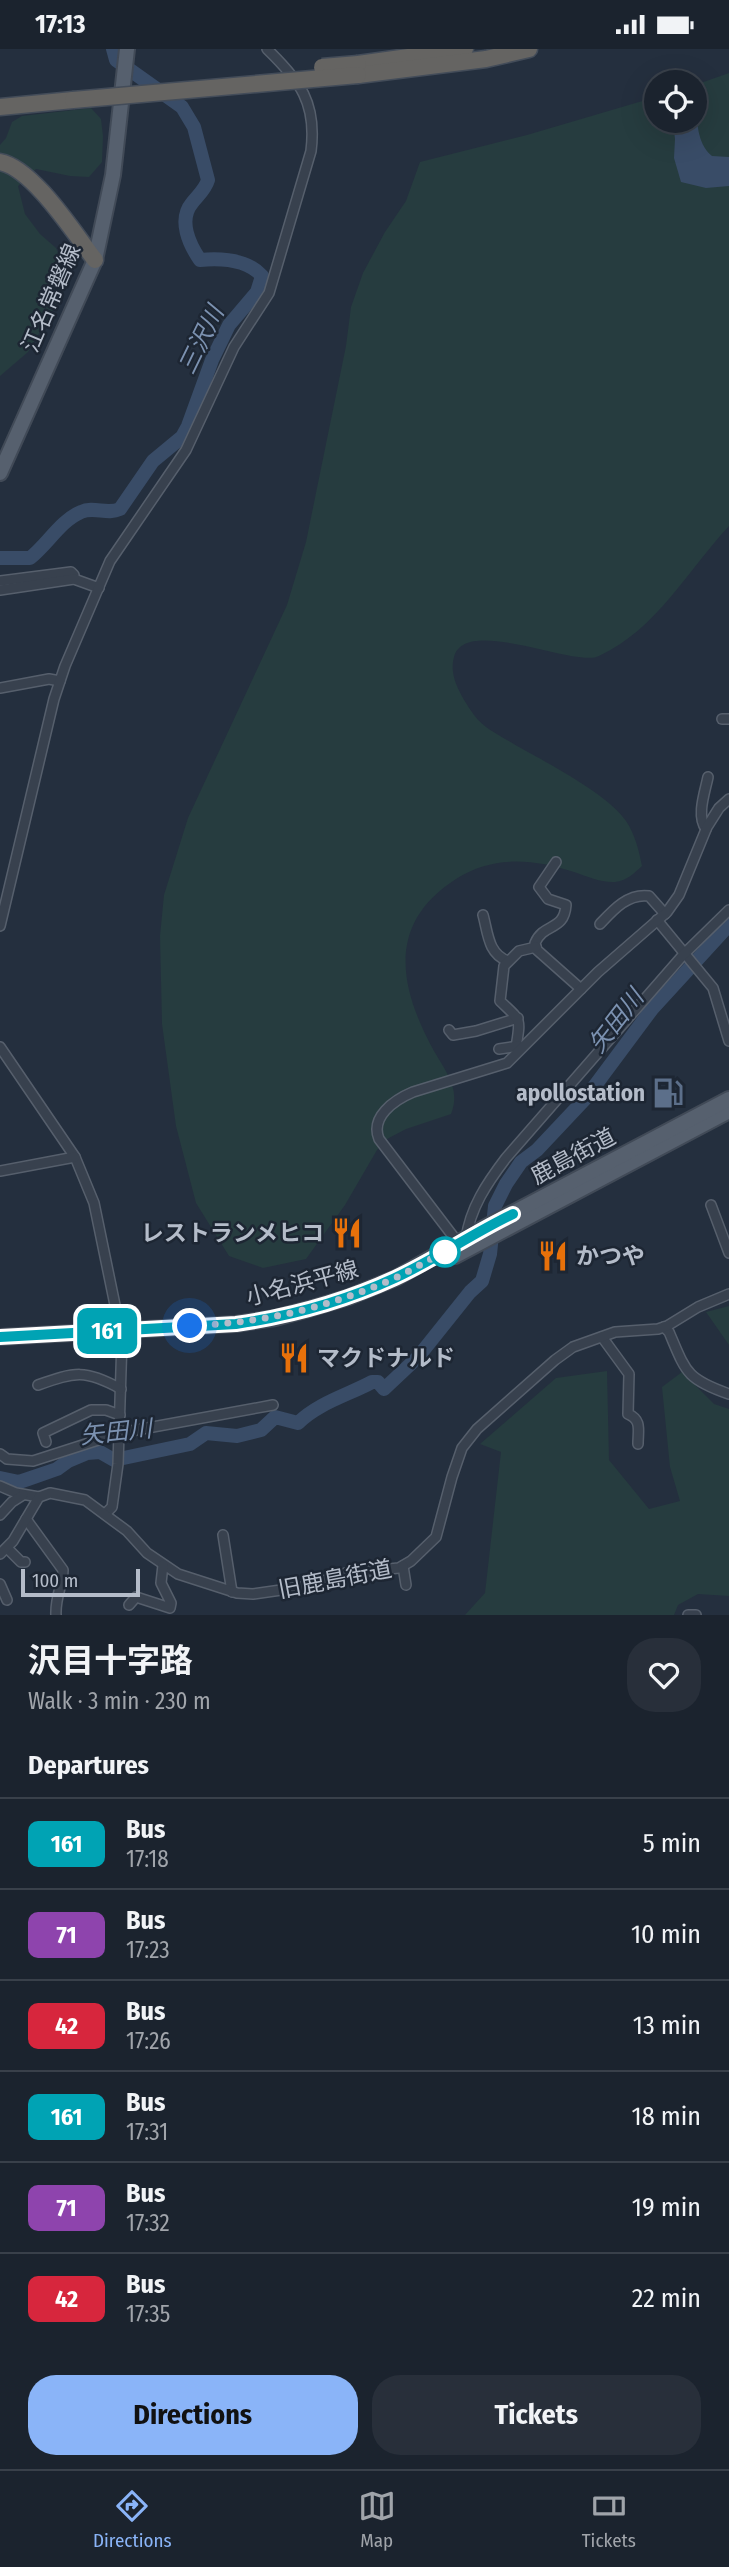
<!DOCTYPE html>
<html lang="en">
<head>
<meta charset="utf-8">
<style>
	:root { --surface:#1b232e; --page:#282f3a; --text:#f1f3f6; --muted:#a0a4aa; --line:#39404a; --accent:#8ab4f8 }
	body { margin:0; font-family:"Fira Sans Condensed","Noto Sans JP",sans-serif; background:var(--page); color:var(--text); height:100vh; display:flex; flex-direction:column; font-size:26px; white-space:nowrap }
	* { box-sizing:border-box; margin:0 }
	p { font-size:23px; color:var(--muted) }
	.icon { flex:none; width:38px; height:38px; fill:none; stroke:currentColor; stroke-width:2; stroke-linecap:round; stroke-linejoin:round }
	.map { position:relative; height:1566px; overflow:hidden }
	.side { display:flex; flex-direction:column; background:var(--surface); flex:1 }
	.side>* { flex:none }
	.badge { padding:0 14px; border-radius:10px; font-size:24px; line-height:46px }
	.fabs { position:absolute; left:644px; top:21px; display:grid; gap:14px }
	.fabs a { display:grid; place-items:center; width:63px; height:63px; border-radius:50%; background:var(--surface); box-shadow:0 7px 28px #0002,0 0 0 2px var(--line); font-size:35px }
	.scale { position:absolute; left:21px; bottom:18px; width:119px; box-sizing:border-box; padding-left:7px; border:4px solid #b4bcc9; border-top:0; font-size:19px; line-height:24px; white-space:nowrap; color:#b4bcc9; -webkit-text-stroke:5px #1d2633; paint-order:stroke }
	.you { position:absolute; width:35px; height:35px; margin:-18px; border:5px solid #fff; border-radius:50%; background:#1a73e8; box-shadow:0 0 0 10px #1a73e833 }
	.map>.badge { position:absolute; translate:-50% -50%; box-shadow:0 0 0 4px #fff }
	h2 { padding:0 28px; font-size:26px; line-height:63px }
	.round { display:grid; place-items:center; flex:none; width:74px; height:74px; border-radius:28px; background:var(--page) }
	.summary { display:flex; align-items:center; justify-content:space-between; height:119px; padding:0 28px }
	h1 { font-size:33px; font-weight:700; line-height:52px }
	.button { display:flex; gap:14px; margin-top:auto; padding:14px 28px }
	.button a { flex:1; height:80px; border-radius:28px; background:var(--accent); color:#111; font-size:28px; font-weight:700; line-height:80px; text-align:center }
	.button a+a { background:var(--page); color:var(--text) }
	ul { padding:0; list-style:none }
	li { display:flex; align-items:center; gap:21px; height:91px; padding:0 28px; border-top:2px solid var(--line) }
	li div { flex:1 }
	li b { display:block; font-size:26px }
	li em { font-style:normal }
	li .badge { min-width:77px; font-weight:700; text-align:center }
	.status { display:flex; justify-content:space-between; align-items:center; height:49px; padding:0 35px; background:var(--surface); direction:ltr }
	.status svg { height:19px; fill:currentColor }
	.tabs { display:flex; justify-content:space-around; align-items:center; height:98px; border-top:2px solid var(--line); background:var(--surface); font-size:19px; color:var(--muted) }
	.tabs a { display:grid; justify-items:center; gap:4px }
	.tabs .current { color:var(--accent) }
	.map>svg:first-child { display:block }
</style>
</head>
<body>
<div class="status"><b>17:13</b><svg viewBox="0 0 49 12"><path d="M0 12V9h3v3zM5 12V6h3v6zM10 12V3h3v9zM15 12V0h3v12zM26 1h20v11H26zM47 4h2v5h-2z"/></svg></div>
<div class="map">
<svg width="729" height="1566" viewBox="0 0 729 1566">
	<rect width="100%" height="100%" fill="#242f3e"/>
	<g fill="#263c3f">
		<path d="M729 24V477C687 522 657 580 599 607 575 619 465 566 454 608 448 628 463 650 474 666 484 680 503 688 517 697 546 713 609 746 626 772 635 785 639 802 642 817 634 824 627 832 615 833 602 834 586 827 574 823 533 810 494 806 456 830 386 875 399 938 434 1002 446 1023 461 1040 451 1065L406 1080 387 1090 377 1101 345 1156 306 1210 263 1219 229 1207 196 1154 176 1077 162 975 160 887 164 846 188 769 287 556 306 493 346 297 351 258 363 224 385 183 406 152 420 113 527 86 656 48V72H695V36Z"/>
		<path d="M91 59 101 70 103 87 102 113 89 128 70 127 36 120 18 137 25 165 40 185 56 199 66 221V231L63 244 28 303 0 327V96L6 89 12 73 22 67Z"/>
		<path d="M729 1257V1296L706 1263Z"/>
		<path d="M607 1322 609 1411 649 1460 680 1452 670 1418 662 1338 682 1323 714 1355 729 1360V1547L698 1545 678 1556 674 1566H465L485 1544 501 1403 480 1395 556 1329Z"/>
	</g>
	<path fill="#394c67" d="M695 54C698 72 696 94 712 107L729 108V137L706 139 681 133 674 109 675 90 673 72H695Z"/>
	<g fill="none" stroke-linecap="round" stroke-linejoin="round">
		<g stroke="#394c67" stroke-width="14">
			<path d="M0 509H30C47 496 61 471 81 463 94 457 107 466 120 460L153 412 182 388 188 377 212 311 229 276 257 243 262 227C247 210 222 209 200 211 189 195 178 171 192 154 198 146 205 141 208 131L194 78 182 58 116 11 113 0"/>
			<path d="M0 1429 19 1433 28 1430 57 1420 68 1412 87 1404 100 1403 114 1411 190 1395 206 1384 237 1387 261 1381 275 1368 298 1374C318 1354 348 1346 372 1333H378L384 1340 418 1308 470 1243 482 1232 490 1205 495 1157 506 1135 521 1113 537 1101 585 1050 652 960 729 876"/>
		</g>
		<g stroke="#565f6c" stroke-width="12">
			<g id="minor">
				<path d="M0 532 71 523 74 526V530"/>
				<path d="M0 541 74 530 99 539"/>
				<path d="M0 639 49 630 60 632"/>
				<path d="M722 670H729"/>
				<path d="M706 780C696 767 705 743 708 728"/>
				<path d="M556 813 539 838 548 850 566 856C564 883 544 873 535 894L537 901 581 940"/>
				<path d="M483 866C488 884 488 905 508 912"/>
				<path d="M657 871 713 939 729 992"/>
				<path d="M600 875C613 861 628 844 649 847L665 865"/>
				<path d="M0 877 54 650 65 617 110 512 186 401 234 298 269 244 311 102C317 54 300 32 267 0"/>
				<path d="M449 981 453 986 476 982 518 969"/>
				<path d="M0 998 75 1108 94 1154 122 1290 118 1415 112 1458 105 1465"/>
				<path d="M516 998C521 968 521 972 500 952L504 917 519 902 536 898"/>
				<path d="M499 1000 519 997"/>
				<path d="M0 1122 75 1108"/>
				<path d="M711 1156 729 1204"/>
				<path d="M466 1190C470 1159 487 1134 506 1109L684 905 729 861"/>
				<path d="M459 1195 379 1090C370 1068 394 1051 413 1043L507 1014 598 923 667 863 679 846 707 778 719 759 729 750"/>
				<path d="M664 1278 669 1283C686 1323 686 1330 729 1345"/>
				<path d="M602 1288 629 1325 628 1365C642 1371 638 1381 638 1395"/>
				<path d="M38 1336C75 1323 85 1320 121 1340"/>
				<path d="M46 1393 43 1384 91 1361H106L120 1366"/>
				<path d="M0 1405 7 1410 33 1412 120 1384 273 1356"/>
				<path d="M0 1437 16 1444 39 1448"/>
				<path d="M0 1466 12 1453 23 1446"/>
				<path d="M26 1470 63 1521C63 1535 55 1548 56 1566"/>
				<path d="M223 1486 232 1543"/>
				<path d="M7 1499 21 1513H25"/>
				<path d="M0 1505 13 1492 39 1448 50 1444 85 1451 127 1482 147 1504 178 1525 237 1544 253 1545 309 1537 346 1524 399 1519 411 1512 436 1488 452 1428 462 1399 477 1380 555 1311 573 1298 615 1283 658 1280 667 1277 698 1258 729 1245"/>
				<path d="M403 1517 406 1536"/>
				<path d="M0 1535 7 1551"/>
				<path d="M129 1556 136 1548 170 1559 171 1554 161 1534 163 1516"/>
				<path d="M688 1566H696"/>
			</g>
		</g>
		<g stroke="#414a57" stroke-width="18">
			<g id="primary">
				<path d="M0 424 95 211 113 126 127 0"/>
				<path d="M455 1207 729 1062"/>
				<path d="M0 1288 236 1275 275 1269 309 1260 349 1248 396 1229 482 1180 729 1050"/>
			</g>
		</g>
		<g stroke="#434c59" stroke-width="19">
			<g id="trunk">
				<path d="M358 15 465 0"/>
				<path d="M358 26 486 10 529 0"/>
				<path d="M0 58 73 51"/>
				<path d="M0 113C33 119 74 184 95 211"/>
			</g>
		</g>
		<use href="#minor" stroke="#38414e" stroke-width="9"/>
		<use href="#primary" stroke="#56606e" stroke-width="14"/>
		<use href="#trunk" stroke="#656462" stroke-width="16"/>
		<g stroke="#434c59" stroke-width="19" stroke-linecap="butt">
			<g id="trunk-bridge">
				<path d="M322 18 358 15"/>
				<path d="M73 51 358 26"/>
			</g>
		</g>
		<use href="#trunk-bridge" stroke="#656462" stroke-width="16"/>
	</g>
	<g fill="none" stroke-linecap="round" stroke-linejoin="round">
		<g stroke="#fff" stroke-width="16">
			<path id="line" d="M0 1288 236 1275C291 1267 345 1252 395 1229 436 1210 473 1184 513 1165"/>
		</g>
		<use href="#line" stroke="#00a3b4" stroke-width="10"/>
		<path stroke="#b4bcc9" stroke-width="7" stroke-dasharray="0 12.6" d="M190 1277C266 1273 323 1260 393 1230 411 1222 427 1211 445 1203"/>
	</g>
	<defs>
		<g id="fuel-bare" transform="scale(2.415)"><path d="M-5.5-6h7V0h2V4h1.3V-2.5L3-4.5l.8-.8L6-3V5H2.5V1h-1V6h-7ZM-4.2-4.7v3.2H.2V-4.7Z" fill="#5c6f8a" stroke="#1d2633" stroke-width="2.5" paint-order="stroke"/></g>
		<g id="restaurant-bare" transform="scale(2.415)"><path d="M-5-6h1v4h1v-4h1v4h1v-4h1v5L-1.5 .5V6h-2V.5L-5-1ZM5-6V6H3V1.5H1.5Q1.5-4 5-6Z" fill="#e8710a" stroke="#1d2633" stroke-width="2.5" paint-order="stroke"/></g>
	</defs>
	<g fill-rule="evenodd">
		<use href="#fuel-bare" x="668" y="1044"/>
		<use href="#restaurant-bare" x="347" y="1184"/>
		<use href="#restaurant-bare" x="553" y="1207"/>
		<use href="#restaurant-bare" x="294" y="1309"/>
	</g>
	<circle fill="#fff" stroke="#00a3b4" stroke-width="3.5" cx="445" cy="1203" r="14"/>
	<g text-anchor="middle" stroke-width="5" stroke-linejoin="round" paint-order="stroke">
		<g font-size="23" fill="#b4bcc9" stroke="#1d2633">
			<text transform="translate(51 249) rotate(-67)" y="8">江名常磐線</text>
			<text transform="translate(573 1107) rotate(-28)" y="8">鹿島街道</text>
			<text transform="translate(302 1234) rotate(-15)" y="8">小名浜平線</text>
			<text transform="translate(335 1530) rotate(-11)" y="8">旧鹿島街道</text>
		</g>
		<g font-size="23" font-weight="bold" fill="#b4bcc9" stroke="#1d2633" text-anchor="end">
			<text x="645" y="1052">apollostation</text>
			<text x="324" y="1192">レストランメヒコ</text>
			<text x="576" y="1215" text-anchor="start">かつや</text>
			<text x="317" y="1317" text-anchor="start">マクドナルド</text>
		</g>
		<g font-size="24" font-style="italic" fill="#7c92b1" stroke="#1d2633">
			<text transform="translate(201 291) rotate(-64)" y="8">三沢川</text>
			<text transform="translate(616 972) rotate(-52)" y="8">矢田川</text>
			<text transform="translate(116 1383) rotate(-6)" y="8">矢田川</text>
		</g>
	</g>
</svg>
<div class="fabs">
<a><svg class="icon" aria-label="locate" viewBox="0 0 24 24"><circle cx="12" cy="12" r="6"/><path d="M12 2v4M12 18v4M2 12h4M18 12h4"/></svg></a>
</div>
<div class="scale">100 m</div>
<div class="you" style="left:190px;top:1277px"></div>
<b class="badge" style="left:107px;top:1282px;background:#00a3b4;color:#fff">161</b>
</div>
<section class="side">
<div class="summary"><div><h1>沢目十字路</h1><p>Walk · 3 min · 230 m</p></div><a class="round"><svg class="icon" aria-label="heart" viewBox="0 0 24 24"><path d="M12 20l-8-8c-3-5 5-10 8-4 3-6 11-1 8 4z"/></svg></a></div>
<h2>Departures</h2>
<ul>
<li><span class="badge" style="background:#00a3b4;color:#fff">161</span><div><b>Bus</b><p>17:18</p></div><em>5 min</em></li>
<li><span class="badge" style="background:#8e44ad;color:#fff">71</span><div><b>Bus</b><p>17:23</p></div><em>10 min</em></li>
<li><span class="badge" style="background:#d7263d;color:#fff">42</span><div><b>Bus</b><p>17:26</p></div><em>13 min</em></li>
<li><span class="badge" style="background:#00a3b4;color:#fff">161</span><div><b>Bus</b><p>17:31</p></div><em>18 min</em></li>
<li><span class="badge" style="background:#8e44ad;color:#fff">71</span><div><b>Bus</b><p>17:32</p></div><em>19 min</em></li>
<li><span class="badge" style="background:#d7263d;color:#fff">42</span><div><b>Bus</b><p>17:35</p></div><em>22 min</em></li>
</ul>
<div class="button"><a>Directions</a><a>Tickets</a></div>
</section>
<nav class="tabs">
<a class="current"><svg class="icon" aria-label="directions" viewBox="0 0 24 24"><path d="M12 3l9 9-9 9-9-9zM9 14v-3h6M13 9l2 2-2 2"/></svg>Directions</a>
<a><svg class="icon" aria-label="map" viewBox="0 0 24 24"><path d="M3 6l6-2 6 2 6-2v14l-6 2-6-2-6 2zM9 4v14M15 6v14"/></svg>Map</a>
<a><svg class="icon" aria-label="tickets" viewBox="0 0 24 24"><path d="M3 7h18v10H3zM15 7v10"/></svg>Tickets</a>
</nav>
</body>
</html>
